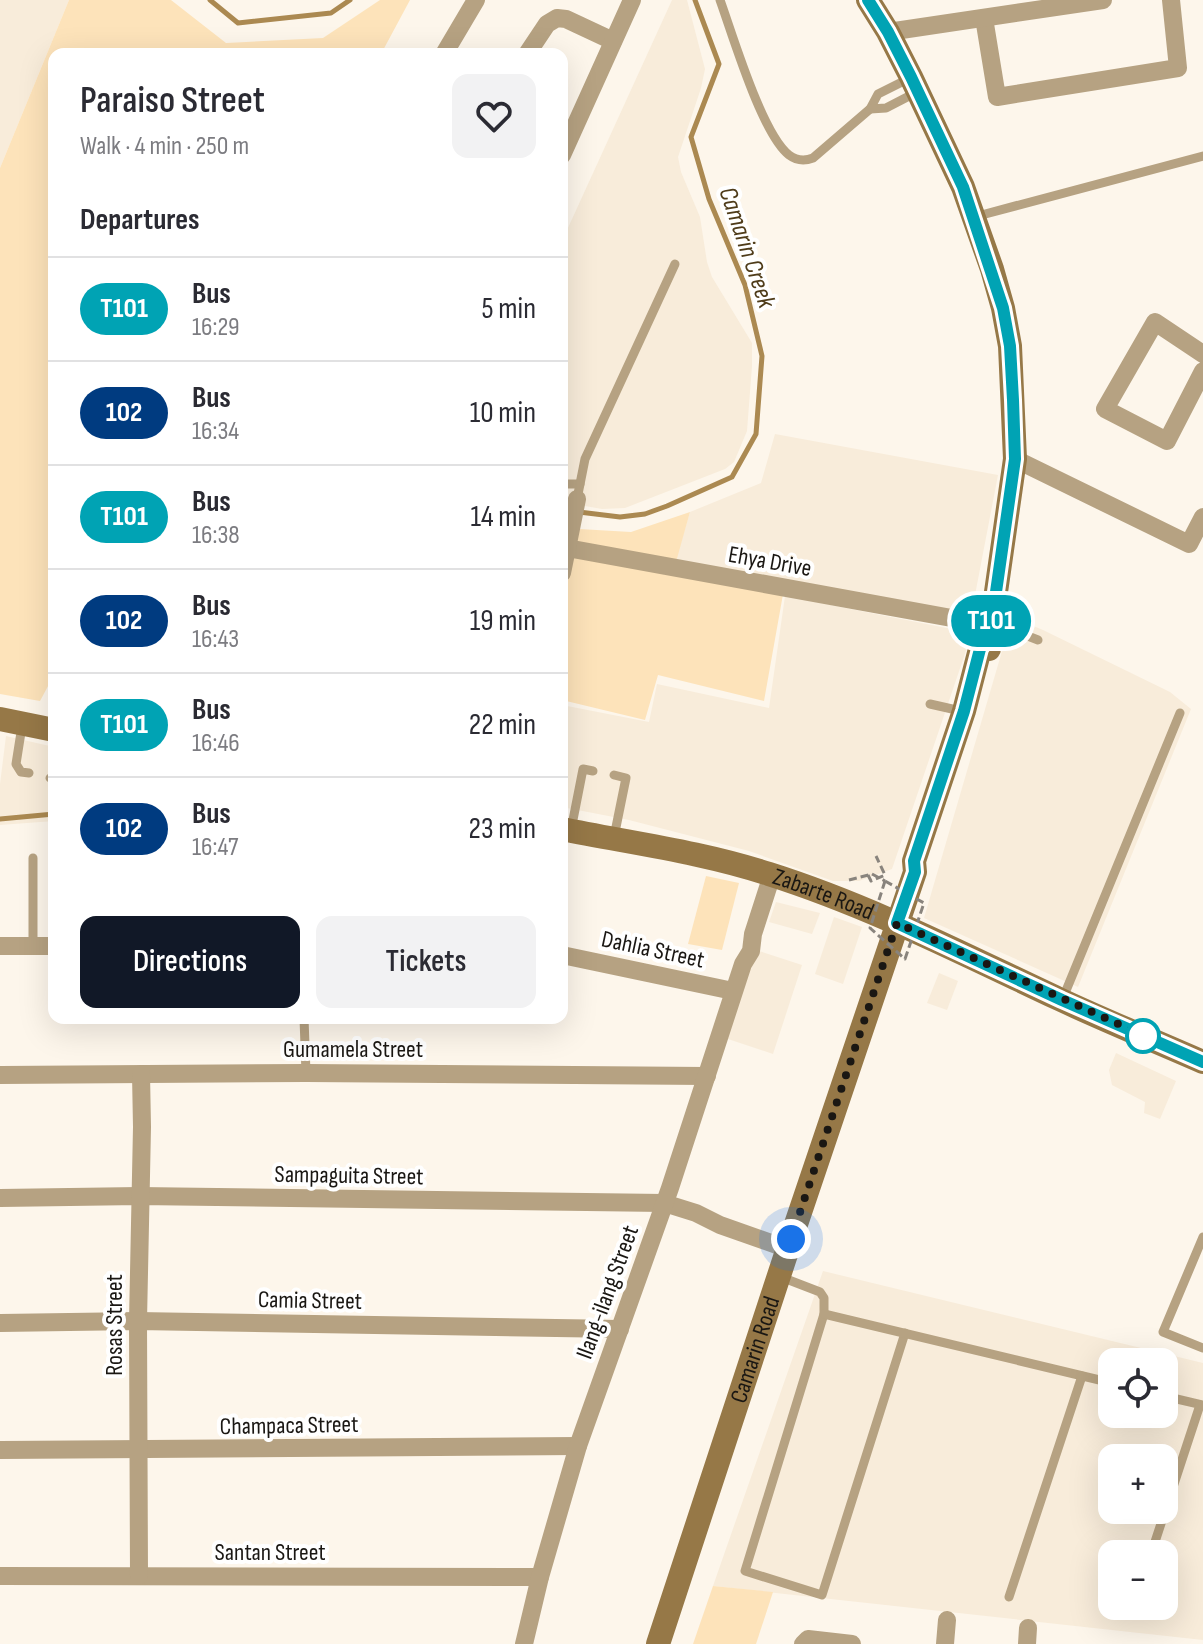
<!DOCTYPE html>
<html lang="en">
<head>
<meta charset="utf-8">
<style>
	:root { --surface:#fff; --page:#f2f2f3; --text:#2b2b33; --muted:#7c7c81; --line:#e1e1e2; --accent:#111827 }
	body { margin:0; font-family:"Sofia Sans Condensed",sans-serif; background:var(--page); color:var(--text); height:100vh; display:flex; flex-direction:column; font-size:30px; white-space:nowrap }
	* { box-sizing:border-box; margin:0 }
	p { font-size:26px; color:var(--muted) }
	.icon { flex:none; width:44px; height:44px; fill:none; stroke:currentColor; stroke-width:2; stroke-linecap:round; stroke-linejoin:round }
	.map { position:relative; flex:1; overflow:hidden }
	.details { position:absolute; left:48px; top:48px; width:520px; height:976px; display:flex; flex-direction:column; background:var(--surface); border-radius:16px; box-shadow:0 8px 32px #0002 }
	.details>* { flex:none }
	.badge { padding:0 16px; border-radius:26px; font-size:28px; line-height:52px }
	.buttons { position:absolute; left:1098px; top:1348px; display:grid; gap:16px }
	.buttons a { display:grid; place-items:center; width:80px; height:80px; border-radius:16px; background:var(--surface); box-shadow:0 8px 32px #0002; font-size:40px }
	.you { position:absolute; width:40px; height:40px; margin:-20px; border:6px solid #fff; border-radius:50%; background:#1a73e8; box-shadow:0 0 0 12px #1a73e833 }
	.map>.badge { position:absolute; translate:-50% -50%; box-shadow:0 0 0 4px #fff }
	h2 { padding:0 32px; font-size:30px; line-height:72px }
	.round { display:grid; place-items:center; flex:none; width:84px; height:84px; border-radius:16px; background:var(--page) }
	.head { display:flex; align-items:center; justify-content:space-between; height:136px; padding:0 32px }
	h1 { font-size:38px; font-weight:600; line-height:60px }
	.action { display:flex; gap:16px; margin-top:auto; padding:16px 32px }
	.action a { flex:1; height:92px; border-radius:16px; background:var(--accent); color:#fff; font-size:32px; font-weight:600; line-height:92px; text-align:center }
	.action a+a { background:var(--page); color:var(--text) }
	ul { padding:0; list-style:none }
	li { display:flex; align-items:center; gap:24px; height:104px; padding:0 32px; border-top:2px solid var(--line) }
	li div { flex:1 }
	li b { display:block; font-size:30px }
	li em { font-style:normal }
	li .badge { min-width:88px; font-weight:700; text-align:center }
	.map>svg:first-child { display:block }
</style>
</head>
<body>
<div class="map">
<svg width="1203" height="1644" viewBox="0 0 1203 1644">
	<rect width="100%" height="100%" fill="#fdf6eb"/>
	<g fill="#f8ecda" fill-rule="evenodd">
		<path d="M0 0H69L0 168Z"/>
		<path d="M672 0H687L705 69 701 88 678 157 681 172 700 217 707 262 712 277 752 343V366L747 431 734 462 725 469 625 508 602 509 562 502V241Z"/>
		<path d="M775 434 998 475 971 616 675 562 690 512 761 483Z"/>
		<path d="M785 596 972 633 892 869 859 881H833L749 851 629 820 562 807V705L649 722 657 684 769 708Z"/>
		<path d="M1012 617 1043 630 1170 692 1191 709 1078 987 924 918Z"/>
		<path d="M6 736 54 747V821L0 825V784Z"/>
		<path d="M776 902 820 913 812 934 769 922Z"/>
		<path d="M834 917 862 927 843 984 815 974Z"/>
		<path d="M753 949 802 965 773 1054 725 1038Z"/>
		<path d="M939 973 958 981 947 1010 927 1003Z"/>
		<path d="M1116 1053 1176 1081 1160 1119 1144 1113 1145 1102 1112 1085 1109 1070Z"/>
		<path d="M823 1271 1203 1363V1640L713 1586ZM1112 1362H1164V1414H1112ZM1112 1458H1164V1510H1112ZM1112 1554H1164V1606H1112Z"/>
	</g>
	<g fill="#fde3ba">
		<path d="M69 0H171L226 43 323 38 380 0H410L381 54H54V675L40 701 0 694V168Z"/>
		<path d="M690 512 676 562 785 583 764 701 658 675 645 720 562 700V528L631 532Z"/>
		<path d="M706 876 739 883 722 950 688 944Z"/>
		<path d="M713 1586 773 1592 756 1644H693Z"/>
	</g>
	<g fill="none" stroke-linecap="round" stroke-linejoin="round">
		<g stroke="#ab8951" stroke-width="5">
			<path d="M210 0 238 23 331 13 350 0"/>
			<path d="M579 512 620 517 645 514 667 506 732 477 756 434 762 356 745 285 709 199 691 137 719 64 695 0"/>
			<path d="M0 819 54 814"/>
		</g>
		<g stroke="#89847d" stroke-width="3" stroke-dasharray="8 4" stroke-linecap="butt">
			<path d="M868 875 871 881 885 875 876 856"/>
			<path d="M849 880 872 874"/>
		</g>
		<g stroke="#b6a282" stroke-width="9">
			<path d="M720 0C733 36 762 134 789 155 797 161 805 161 813 158L870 109 878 94 910 78"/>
			<path d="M870 109 886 108 915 93"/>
			<path d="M974 217 1203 156"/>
			<path d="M562 484H580"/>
			<path d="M577 499 585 459 675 264"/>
			<path d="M993 626 1015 631 1038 640"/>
			<path d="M930 704 961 711"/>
			<path d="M22 726 16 764 21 772 29 773"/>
			<path d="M50 778 54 779"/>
			<path d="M571 830 583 769 593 771"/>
			<path d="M614 837 626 778 614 775"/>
			<path d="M33 946V858"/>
			<path d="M1063 998 1180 713"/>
			<path d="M304 1018 306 1073"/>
			<path d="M1203 1237 1163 1332 1203 1348"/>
			<path d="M781 1277 820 1292 824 1298V1314L745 1571 822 1595 905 1333"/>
			<path d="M824 1314 1112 1383"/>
			<path d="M1164 1396 1203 1405"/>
			<path d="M1151 1554 1200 1405"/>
			<path d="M1009 1597 1082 1376"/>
		</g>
		<g stroke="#b6a282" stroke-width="18">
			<path d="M984 18 997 97 1178 68 1171 0"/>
			<path d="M888 32 1103 0"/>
			<path d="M444 54 476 0"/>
			<path d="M527 54 547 24 557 18 566 19 613 41"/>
			<path d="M562 155 632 0"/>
			<path d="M1203 354 1155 322 1105 409 1167 441 1203 371"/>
			<path d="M1015 459 1189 544 1203 517"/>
			<path d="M567 548 990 625"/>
			<path d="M562 573 577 499"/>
			<path d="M0 946H54"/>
			<path d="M562 955 733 991"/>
			<path d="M0 1075 306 1073 707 1076"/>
			<path d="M0 1198 139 1196 664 1203 696 1213 720 1225 788 1249"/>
			<path d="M0 1323 138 1321 620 1329"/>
			<path d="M0 1450 578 1446"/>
			<path d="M0 1576 540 1577"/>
			<path d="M139 1576 138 1321 142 1127 141 1074"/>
			<path d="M524 1644 540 1577 578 1446 670 1188 743 964 751 951 753 934 772 875"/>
			<path d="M803 1644 808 1639 852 1644"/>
			<path d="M945 1644 947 1620"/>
			<path d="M1027 1644 1028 1628"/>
		</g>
		<g stroke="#967847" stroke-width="24">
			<path d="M868 0 888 32 911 77 963 187 992 269 1003 308 1010 346 1015 459 995 599 988 636 989 649"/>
			<path d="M0 719 54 730"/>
			<path id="s1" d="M562 829C631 843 702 852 769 874 870 906 963 954 1059 999 1106 1021 1155 1041 1203 1062"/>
			<path id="s2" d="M658 1644 791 1239 915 872 914 861 964 711 980 649 988 636"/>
		</g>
		<g stroke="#89847d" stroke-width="3" stroke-dasharray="8 4" stroke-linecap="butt">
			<path d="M872 874 885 881"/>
			<path d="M885 881 924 903 905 959 870 928Z"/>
		</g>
	</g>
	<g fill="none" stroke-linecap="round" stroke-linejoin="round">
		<g stroke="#fff" stroke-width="18">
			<path id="line" d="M868 0 888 32 911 77 963 187 1003 308 1010 346 1013 400 1015 459 995 599 988 636 980 649 964 711 914 861 915 872 897 923 1062 1000 1203 1062"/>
		</g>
		<use href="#line" stroke="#00a3b4" stroke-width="12"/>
		<path stroke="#1a1713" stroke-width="8" stroke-dasharray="0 14.4" d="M791 1239 897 923 1147 1037 1143 1036"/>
	</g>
	<circle fill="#fff" stroke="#00a3b4" stroke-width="4" cx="1143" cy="1036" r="16"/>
	<g text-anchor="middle" stroke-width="8" stroke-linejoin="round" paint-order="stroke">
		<g font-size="24" fill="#1a1713" stroke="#fff">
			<text transform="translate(770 561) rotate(10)" y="8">Ehya Drive</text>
			<text dy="8" stroke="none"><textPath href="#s1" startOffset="270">Zabarte Road</textPath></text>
			<text transform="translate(653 949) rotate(12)" y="8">Dahlia Street</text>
			<text x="353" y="1057">Gumamela Street</text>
			<text transform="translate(349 1175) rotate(1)" y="8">Sampaguita Street</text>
			<text transform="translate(607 1292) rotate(-70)" y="8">Ilang-ilang Street</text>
			<text transform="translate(310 1300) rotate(1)" y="8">Camia Street</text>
			<text transform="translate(114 1325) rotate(-90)" y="8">Rosas Street</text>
			<text dy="8" stroke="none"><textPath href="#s2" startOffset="310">Camarin Road</textPath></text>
			<text transform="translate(289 1425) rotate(-1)" y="8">Champaca Street</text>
			<text x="270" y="1560">Santan Street</text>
		</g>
		<g font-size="26" font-style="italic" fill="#4f3c1a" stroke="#fff">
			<text transform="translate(748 247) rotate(71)" y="9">Camarin Creek</text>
		</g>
	</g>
</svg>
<div class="buttons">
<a><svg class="icon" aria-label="locate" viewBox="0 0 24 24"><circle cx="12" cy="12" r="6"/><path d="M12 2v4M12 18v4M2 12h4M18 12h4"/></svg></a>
<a>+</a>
<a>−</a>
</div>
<div class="you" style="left:791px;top:1239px"></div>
<b class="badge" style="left:991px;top:621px;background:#00a3b4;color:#fff">T101</b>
<section class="details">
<div class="head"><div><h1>Paraiso Street</h1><p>Walk · 4 min · 250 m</p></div><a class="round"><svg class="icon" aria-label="heart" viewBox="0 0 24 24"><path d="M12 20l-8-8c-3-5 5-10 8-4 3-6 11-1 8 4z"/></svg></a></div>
<h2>Departures</h2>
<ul>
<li><span class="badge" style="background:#00a3b4;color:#fff">T101</span><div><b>Bus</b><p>16:29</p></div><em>5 min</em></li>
<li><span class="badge" style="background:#003b80;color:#fff">102</span><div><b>Bus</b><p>16:34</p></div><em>10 min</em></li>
<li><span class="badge" style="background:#00a3b4;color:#fff">T101</span><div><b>Bus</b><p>16:38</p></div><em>14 min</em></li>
<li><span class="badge" style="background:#003b80;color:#fff">102</span><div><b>Bus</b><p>16:43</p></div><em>19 min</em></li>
<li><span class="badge" style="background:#00a3b4;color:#fff">T101</span><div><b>Bus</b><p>16:46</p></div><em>22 min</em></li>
<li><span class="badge" style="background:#003b80;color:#fff">102</span><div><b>Bus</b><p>16:47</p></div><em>23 min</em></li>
</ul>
<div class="action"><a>Directions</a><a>Tickets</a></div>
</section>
</div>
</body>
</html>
